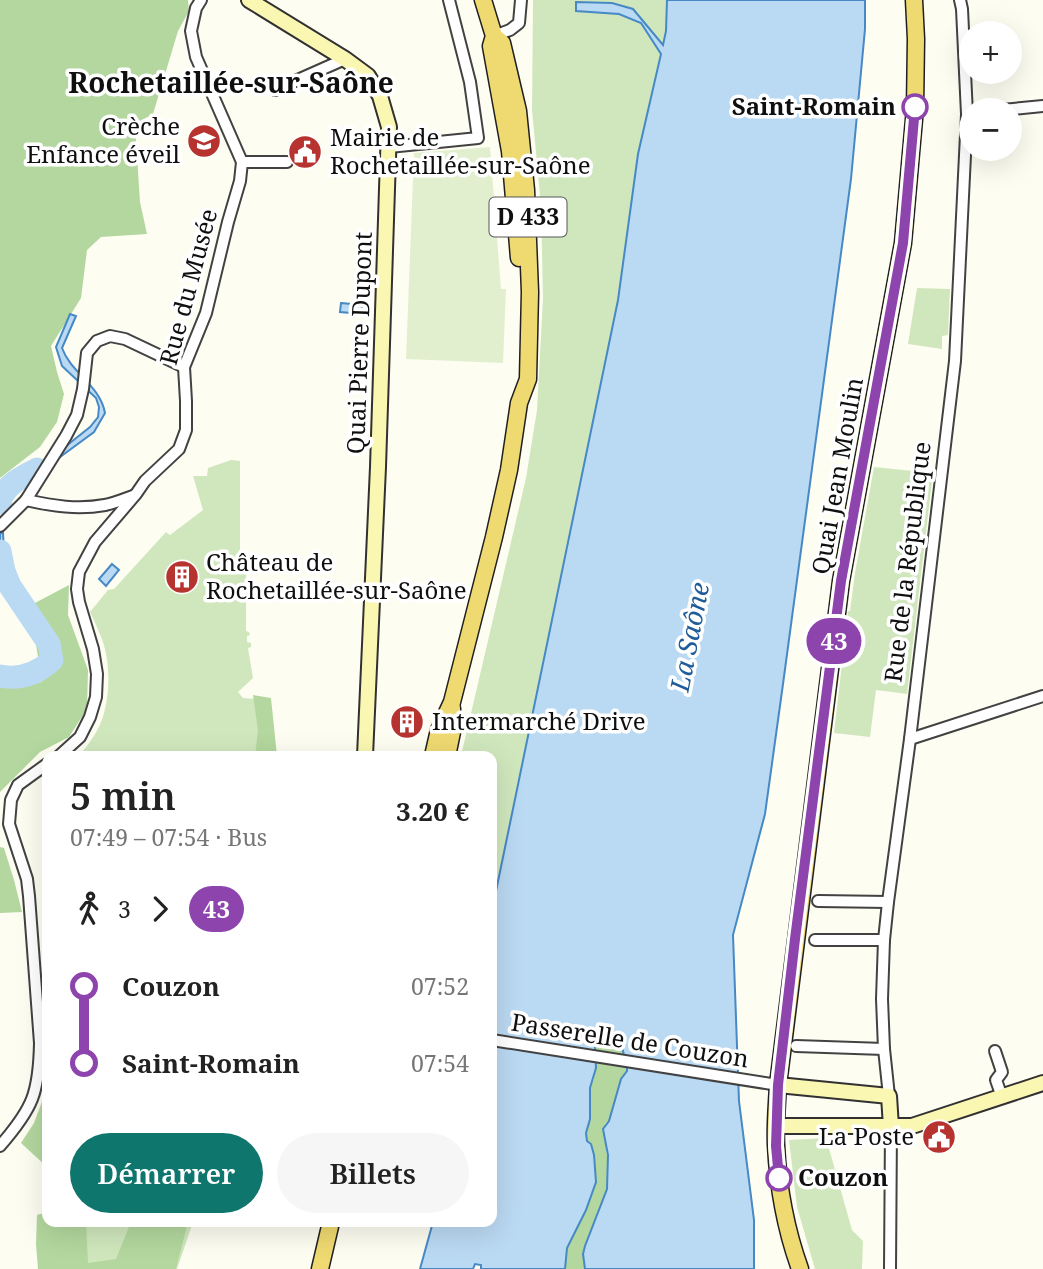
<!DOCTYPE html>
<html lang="fr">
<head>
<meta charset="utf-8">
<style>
	:root { --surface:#fff; --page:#f6f6f6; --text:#222; --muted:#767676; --accent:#0f766e }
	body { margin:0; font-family:"Noto Serif",serif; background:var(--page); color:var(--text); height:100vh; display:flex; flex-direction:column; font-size:26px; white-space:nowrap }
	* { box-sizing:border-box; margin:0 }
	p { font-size:23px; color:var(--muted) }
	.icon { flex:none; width:38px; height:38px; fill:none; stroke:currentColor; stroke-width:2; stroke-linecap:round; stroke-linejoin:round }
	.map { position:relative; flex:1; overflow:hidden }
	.details { position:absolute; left:42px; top:751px; width:455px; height:476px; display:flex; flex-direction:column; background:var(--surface); border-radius:14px; box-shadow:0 7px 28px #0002 }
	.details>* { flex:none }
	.badge { padding:0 14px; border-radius:23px; font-size:24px; line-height:46px }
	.tools { position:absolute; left:959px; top:21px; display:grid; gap:14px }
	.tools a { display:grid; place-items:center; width:63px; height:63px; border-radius:50%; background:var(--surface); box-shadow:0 7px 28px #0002; font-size:35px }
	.map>.badge { position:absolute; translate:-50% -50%; box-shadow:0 0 0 4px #fff }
	.legs { display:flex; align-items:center; gap:10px; height:77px; padding:0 28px; font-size:23px }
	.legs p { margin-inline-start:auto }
	.summary { display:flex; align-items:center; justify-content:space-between; height:119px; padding:0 28px }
	h1 { font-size:38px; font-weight:600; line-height:52px }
	.action { display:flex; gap:14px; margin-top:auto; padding:14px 28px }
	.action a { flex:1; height:80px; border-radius:42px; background:var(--accent); color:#fff; font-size:28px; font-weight:600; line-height:80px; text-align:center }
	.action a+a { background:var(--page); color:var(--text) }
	ul { padding:0 28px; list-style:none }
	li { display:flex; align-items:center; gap:24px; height:77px; font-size:26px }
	li i { display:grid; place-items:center; width:10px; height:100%; margin:0 9px; background:currentColor }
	li i::after { content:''; width:18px; height:18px; margin:-9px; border:5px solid; border-radius:50%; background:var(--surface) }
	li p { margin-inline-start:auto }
	li:first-child i { background:linear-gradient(#0000 50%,currentColor 0) }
	li:last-child i { background:linear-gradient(currentColor 50%,#0000 0) }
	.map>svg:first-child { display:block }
</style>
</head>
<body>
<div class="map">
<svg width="1043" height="1269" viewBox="0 0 1043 1269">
	<rect width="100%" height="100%" fill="#fefdf2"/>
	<g fill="#d0e7bd">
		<path d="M533 0H667L666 31 638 154 618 300 495 896 492 918V756H461L526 478 537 410 543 299 541 206 532 110Z"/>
		<path d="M917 288 950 289 948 335 942 336V349L908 344Z"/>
		<path d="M231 460 240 461V555L248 556V559H246V631L249 632 250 635 247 636V642L251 643V647L248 648 253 678 238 692 243 698 270 700 260 756H79C89 744 100 729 104 713 110 692 110 664 103 642 99 632 95 622 90 612L108 590 114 589 166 532 170 535 203 510 193 476H207L208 468Z"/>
		<path d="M874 467 933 473 907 694 876 690 870 737 834 733 848 611H850L855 573Z"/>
		<path d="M826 1138 852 1230 863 1241 862 1269H815L797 1207 789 1140Z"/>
		<path d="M86 1222H193L177 1269H85Z"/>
	</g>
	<g fill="#b3d79e">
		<path d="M0 0H188L189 11 178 31 153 114 135 124 140 202 147 234 101 237 87 250 81 298 51 346 57 372 64 394 57 422 40 447 0 478Z"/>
		<path d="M69 585 68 615 88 670 87 709 69 737 40 752 0 792V688L42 682 34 632 33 604Z"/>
		<path d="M253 695 271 698 277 756H255L258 730Z"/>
		<path d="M0 847 4 848 14 880 22 912 0 913Z"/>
		<path d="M606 1030H612L621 1040 624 1056 627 1060V1071L621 1079 609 1121 605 1124C604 1146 611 1168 607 1190 603 1209 592 1228 585 1246L583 1254 585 1269H565L567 1248 586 1210 596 1182 591 1145 587 1141 586 1133 590 1119V1088L594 1079 595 1046 599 1038Z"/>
		<path d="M46 1091 47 1092V1174L46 1166 21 1143 34 1123Z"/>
		<path d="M47 1212V1222H86L88 1263 116 1259 131 1222H188L176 1269H38L36 1244 37 1215Z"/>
	</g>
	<path fill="#e1efcf" d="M490 147 501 289H506L503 363 406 359 414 153Z"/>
	<g fill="#bad9f2" stroke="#4689c5" stroke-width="2">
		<path d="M667 0H865V29L851 179 783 684 765 814 733 935 739 1101 754 1220V1269H585L583 1254 585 1246 607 1189 608 1155 603 1129 609 1121 621 1079 627 1071V1060L624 1056 621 1040 612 1031 606 1030 599 1038 595 1046 596 1068 590 1088V1119L586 1133 587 1141 591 1144 594 1155 596 1182 586 1210 567 1248 565 1269H481V1265L475 1264 473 1269H420L433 1222H492V918L495 896 618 300 638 154 661 54 641 23 619 14 576 11V2L612 3 633 9 663 45 666 31Z"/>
		<path d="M341 303 362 305V314L340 312Z"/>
		<path d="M70 314 76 316 62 348C71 373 100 385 105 413L94 432 52 463 21 479 13 486 12 480 25 471 46 462 90 427 98 417 99 407 96 398 62 366 56 347Z"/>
		<path d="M3 532 4 556 13 582 14 597C0 574 0 559 0 534Z"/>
		<path d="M112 564 119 570 106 586 99 579Z"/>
		<path d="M23 599C34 613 64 650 55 668 51 675 38 679 31 681L29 670 41 662 45 651 41 636 24 612Z"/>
		<path d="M0 671 8 674H20L21 683 5 685 0 683Z"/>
	</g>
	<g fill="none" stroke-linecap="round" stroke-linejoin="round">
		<g stroke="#bad9f2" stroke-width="23">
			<path d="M0 503C3 485 23 477 37 469"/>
			<path d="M0 551 4 571 10 586 49 644 52 660C37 674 20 680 0 676"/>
		</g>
		<g stroke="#424242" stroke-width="14">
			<g id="street">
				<path d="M494 36 510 30 519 23 521 0"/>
				<path d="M275 90 345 59"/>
				<path d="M1002 110 1043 106"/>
				<path d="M389 147 478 138 470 82 449 0"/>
				<path d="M242 162H287"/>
				<path d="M26 500C53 506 78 510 105 505 115 503 124 499 133 496"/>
				<path d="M0 526 26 500 66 436 77 415 83 389 87 353 97 341 110 336 125 339 184 367"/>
				<path d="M910 739 1043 696"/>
				<path d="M59 756 80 737 90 717 96 697 97 674 93 649 79 602 77 589 79 572 95 542 136 494 145 481 179 449 186 430V401L184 367 206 313 228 222 240 181 242 162 196 57 191 31 196 8 201 0"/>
				<path d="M818 901 888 902"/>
				<path d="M815 940H884"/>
				<path d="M492 1040 778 1085"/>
				<path d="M796 1046 884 1049"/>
				<path d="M995 1051 1002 1072 996 1080 1002 1097"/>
				<path d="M889 1096 884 1049 882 999 884 940 888 902 910 739 955 361 967 114 962 9 960 0"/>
				<path d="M0 1146C33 1108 39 1093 40 1043L29 896 27 879 9 824 11 800 18 785 47 764"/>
				<path d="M890 1269 891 1127"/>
			</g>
		</g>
		<g stroke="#313131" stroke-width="18">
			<g id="secondary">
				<path d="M249 0 345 59 368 76 380 96 389 127 378 467 365 756"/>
				<path d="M778 1085 889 1096 891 1127"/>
				<path d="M776 1126H912L1043 1083"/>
			</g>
		</g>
		<g stroke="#202020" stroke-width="19">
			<g id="primary">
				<path d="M483 0 494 36 491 46 510 151 519 258"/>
				<path d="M433 756 439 730 452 702 494 537 509 470 519 403 528 379 530 292 526 190 518 111 502 43 494 36"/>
				<path d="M447 756 452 732V708"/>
				<path d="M320 1269 331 1222"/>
				<path d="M800 1269C786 1230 778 1187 776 1145 775 1125 777 1105 778 1085L841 581 903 243 915 108 916 39 914 0"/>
			</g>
		</g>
		<use href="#street" stroke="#fff" stroke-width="10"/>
		<use href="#secondary" stroke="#faf7b2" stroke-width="14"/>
		<use href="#primary" stroke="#efd971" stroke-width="16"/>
	</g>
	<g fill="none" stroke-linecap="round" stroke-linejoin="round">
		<g stroke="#fff" stroke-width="16">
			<path id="line-1" d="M779 1178 776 1146 778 1085 795 939 841 581 903 243 915 107"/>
		</g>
		<use href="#line-1" stroke="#8e44ad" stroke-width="10"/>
	</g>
	<defs>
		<g id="school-disc" transform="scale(1.75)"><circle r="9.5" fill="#b7332f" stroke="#fff"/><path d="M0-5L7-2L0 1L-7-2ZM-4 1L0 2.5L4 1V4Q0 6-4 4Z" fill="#fff"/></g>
		<g id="civic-disc" transform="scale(1.75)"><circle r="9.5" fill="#b7332f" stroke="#fff"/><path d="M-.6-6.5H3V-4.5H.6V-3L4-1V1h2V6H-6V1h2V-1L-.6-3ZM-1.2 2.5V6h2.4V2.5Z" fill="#fff"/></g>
		<g id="building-disc" transform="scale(1.75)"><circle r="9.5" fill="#b7332f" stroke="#fff"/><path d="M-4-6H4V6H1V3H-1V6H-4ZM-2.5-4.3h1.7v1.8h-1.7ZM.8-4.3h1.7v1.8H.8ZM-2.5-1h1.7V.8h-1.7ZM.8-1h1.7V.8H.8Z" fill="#fff"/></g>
	</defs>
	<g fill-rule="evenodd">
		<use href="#school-disc" x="204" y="141"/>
		<use href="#civic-disc" x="305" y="152"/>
		<use href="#building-disc" x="182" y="577"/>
		<use href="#building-disc" x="407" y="722"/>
		<use href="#civic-disc" x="939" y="1137"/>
	</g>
	<g fill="#fff" stroke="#8e44ad" stroke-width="3.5">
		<circle cx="915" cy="107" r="12"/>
		<circle cx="779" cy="1178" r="12"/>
	</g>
	<g text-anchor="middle" stroke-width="7" stroke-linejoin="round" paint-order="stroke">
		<rect fill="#fff" stroke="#575757" stroke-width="2" x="489.5" y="197.5" width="77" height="39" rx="5"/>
		<g font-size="23" font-weight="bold" fill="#0f0f0f">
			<text x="528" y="225">D 433</text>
		</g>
		<g font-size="24" font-weight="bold" fill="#0f0f0f" stroke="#fff" text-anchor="end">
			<text x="896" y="115">Saint-Romain</text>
			<text x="798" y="1186" text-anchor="start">Couzon</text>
		</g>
		<g font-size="24" fill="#0f0f0f" stroke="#fff" text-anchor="start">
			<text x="180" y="135" text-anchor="end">Crèche<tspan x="180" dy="28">Enfance éveil</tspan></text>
			<text x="330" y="146">Mairie de<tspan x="330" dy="28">Rochetaillée-sur-Saône</tspan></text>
			<text x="206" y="571">Château de<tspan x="206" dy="28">Rochetaillée-sur-Saône</tspan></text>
			<text x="432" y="730">Intermarché Drive</text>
			<text x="914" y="1145" text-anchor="end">La Poste</text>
		</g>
		<g font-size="24" fill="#0f0f0f" stroke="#fff">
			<text transform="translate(189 287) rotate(-75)" y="8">Rue du Musée</text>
			<text transform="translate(360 343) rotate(-88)" y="8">Quai Pierre Dupont</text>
			<text transform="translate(838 476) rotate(-80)" y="8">Quai Jean Moulin</text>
			<text transform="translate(908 562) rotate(-83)" y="8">Rue de la République</text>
			<text transform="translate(630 1041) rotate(9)" y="8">Passerelle de Couzon</text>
		</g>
		<g font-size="26" font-style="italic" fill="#205c9a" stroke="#fff">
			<text transform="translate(690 637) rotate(-79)" y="9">La Saône</text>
		</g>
		<g font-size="28" font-weight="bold" fill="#0f0f0f" stroke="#fff">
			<text x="231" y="93">Rochetaillée-sur-Saône</text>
		</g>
	</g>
</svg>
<div class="tools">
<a>+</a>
<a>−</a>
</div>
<b class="badge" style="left:834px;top:641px;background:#8e44ad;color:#fff">43</b>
<section class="details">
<div class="summary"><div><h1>5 min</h1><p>07:49 – 07:54 · Bus</p></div><b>3.20 €</b></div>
<div class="legs"><svg class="icon" aria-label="walk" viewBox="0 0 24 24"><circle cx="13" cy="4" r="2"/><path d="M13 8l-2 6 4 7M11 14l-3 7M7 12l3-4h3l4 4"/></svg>3<svg class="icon" aria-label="forward" viewBox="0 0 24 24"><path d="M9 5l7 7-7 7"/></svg><b class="badge" style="background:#8e44ad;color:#fff">43</b></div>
<ul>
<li><i style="color:#8e44ad"></i><b>Couzon</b><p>07:52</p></li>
<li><i style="color:#8e44ad"></i><b>Saint-Romain</b><p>07:54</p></li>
</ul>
<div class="action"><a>Démarrer</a><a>Billets</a></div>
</section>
</div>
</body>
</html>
